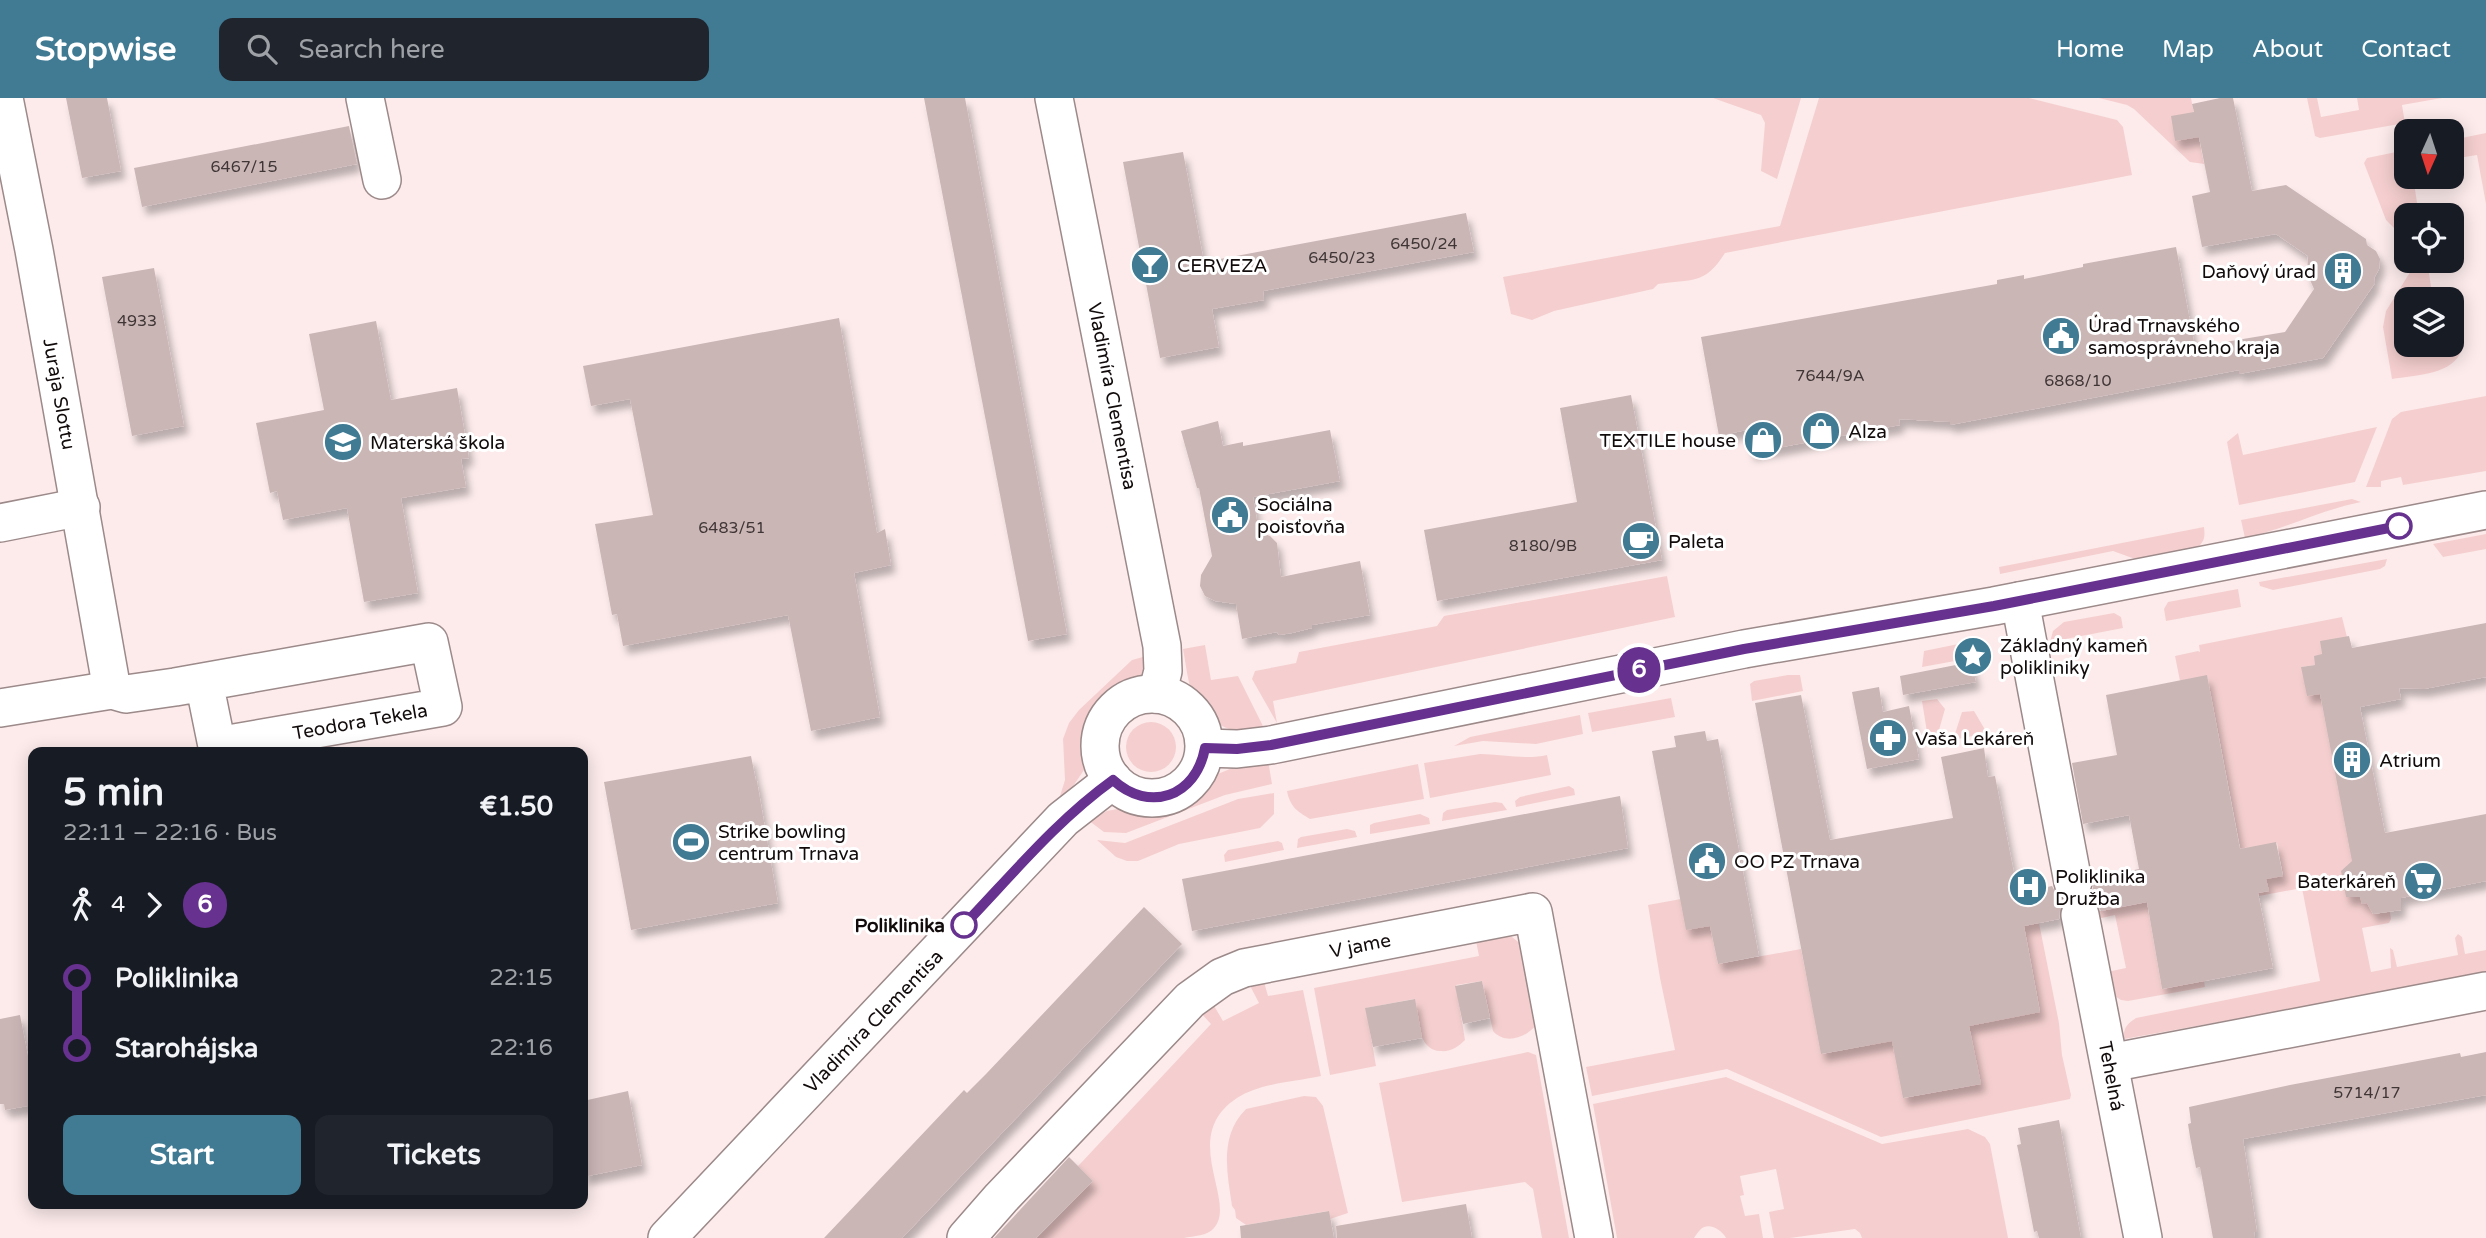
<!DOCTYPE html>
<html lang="en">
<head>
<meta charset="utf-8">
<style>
	:root { --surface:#171b24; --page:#20242c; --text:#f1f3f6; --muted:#9ea1a6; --accent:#407a93 }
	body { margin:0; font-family:"Varela Round",sans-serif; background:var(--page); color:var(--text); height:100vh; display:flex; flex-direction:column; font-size:26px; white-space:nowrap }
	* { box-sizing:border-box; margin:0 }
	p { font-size:23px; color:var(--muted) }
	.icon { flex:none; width:38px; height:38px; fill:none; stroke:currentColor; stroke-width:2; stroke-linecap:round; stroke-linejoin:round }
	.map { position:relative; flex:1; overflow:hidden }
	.side { position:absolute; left:28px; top:649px; width:560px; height:462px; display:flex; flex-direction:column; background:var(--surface); border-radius:14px; box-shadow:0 4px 18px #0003 }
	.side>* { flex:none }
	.badge { padding:0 14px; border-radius:23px; font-size:24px; line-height:46px }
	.needle { width:46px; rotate:183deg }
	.controls { position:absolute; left:2394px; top:21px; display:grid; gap:14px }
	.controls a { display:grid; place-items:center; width:70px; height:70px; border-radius:14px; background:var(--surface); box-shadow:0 4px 18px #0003; font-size:35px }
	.map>.badge { position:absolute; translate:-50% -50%; box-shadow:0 0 0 4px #fff }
	.legs { display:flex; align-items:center; gap:10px; height:77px; padding:0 35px; font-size:23px }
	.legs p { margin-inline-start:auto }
	.summary { display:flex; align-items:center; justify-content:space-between; height:119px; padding:0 35px }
	h1 { font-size:38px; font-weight:700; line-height:52px }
	.button { display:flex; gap:14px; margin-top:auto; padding:14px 35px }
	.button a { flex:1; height:80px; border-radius:14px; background:var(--accent); color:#fff; font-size:28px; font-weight:700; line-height:80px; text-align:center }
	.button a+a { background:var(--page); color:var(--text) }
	ul { padding:0 35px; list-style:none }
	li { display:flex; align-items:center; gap:24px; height:70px; font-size:26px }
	li i { display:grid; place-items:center; width:10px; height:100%; margin:0 9px; background:currentColor }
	li i::after { content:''; width:18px; height:18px; margin:-9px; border:5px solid; border-radius:50%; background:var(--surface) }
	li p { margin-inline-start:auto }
	li:first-child i { background:linear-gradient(#0000 50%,currentColor 0) }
	li:last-child i { background:linear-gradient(currentColor 50%,#0000 0) }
	header { display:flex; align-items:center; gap:42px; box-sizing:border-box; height:98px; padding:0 35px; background:var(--accent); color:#fff }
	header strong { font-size:33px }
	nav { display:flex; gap:38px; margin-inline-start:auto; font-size:24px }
	.search { width:490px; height:63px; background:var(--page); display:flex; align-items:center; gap:18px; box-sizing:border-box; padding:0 24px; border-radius:14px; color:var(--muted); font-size:26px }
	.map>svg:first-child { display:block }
</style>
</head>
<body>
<header>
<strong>Stopwise</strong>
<div class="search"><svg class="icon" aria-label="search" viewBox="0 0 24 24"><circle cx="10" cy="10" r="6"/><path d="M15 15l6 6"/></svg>Search here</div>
<nav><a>Home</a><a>Map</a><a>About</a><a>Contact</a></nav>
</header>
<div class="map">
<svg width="2486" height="1140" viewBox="0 0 2486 1140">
	<defs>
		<filter id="shadow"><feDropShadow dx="4.5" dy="8" stdDeviation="3.5" flood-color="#0004"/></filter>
	</defs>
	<rect width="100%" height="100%" fill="#fdebeb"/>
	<g fill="#f5cfcf">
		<path d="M1713 0H1801L1777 81 1761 73 1765 25 1761 17Z"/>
		<path d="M1819 0H2029L2117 22 2123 29 2132 77 1725 155C1705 187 1692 181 1658 186L1653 191 1554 213 1532 222 1511 216 1503 179 1780 128Z"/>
		<path d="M2099 0H2191L2204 66 2190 64 2134 11 2127 7Z"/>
		<path d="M2307 0H2317L2321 19 2359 12 2357 0H2442L2402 7 2405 25 2320 40 2315 38Z"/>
		<path d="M2486 35V106L2477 57 2452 61V42Z"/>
		<path d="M2406 52V79H2413L2419 117H2406V142L2386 122 2364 65 2367 60Z"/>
		<path d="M2417 163H2427L2433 201H2406V247H2440L2442 255 2462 251C2454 277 2416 277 2392 281L2383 229 2386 213Z"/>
		<path d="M2486 298V373L2403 387 2401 379 2381 383V389H2366L2392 321 2401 314Z"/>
		<path d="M2377 329 2355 384 2239 407 2227 344 2238 335 2243 357Z"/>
		<path d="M2352 401 2361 404C2321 412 2285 431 2245 440L2241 422Z"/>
		<path d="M2204 429C2205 438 2205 443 2198 449L2135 461 2113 453 2000 476 1999 469Z"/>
		<path d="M2486 436V451L2443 459 2433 446Z"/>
		<path d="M2387 461 2385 468 2380 471 2273 492 2260 488 2259 484Z"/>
		<path d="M1667 478 1675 519 1273 603 1277 625 1252 581 1255 573 1296 565 1299 554 1437 528 1444 518Z"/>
		<path d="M2238 491 2241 509 2166 523 2164 511 2168 504Z"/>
		<path d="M2114 515 2121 519 2123 530 2050 544 2053 533 2064 524Z"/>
		<path d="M2342 519 2347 539 2321 545 2322 557 2315 567 2301 569 2320 596 2360 797 2370 804 2373 816 2390 814 2391 821 2389 825 2362 830 2371 874 2391 870 2390 850 2393 852 2397 869 2458 857 2455 840 2458 836 2462 839 2465 856 2486 852V876L2124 941C2123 930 2127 926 2136 920L2320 883 2302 790 2259 798 2258 795 2269 793 2256 783 2283 777 2277 745 2241 753 2207 578 2180 583 2175 558 2198 553 2200 554 2199 547Z"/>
		<path d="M1983 541 1988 557 1922 569 1924 553Z"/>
		<path d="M1205 547 1211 582 1238 578 1263 628C1248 633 1235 635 1220 627 1189 611 1189 583 1183 551Z"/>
		<path d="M1150 557 1141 577 1131 589 1104 610 1094 625 1084 672 1065 700 1060 698 1065 682 1063 641 1069 625 1079 612 1132 562Z"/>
		<path d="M1788 577H1800L1803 593 1752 603 1750 586 1754 583Z"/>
		<path d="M1671 600 1675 619 1592 634 1588 615Z"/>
		<path d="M1937 601 1945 611 1935 646 1929 647 1922 603Z"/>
		<path d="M1974 613 1987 635 1953 642 1962 614Z"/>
		<path d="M1580 617 1583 636 1536 646 1483 643 1454 648 1470 639Z"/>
		<circle cx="1151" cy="649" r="25"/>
		<path d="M1480 656C1502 656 1526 662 1547 657L1551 677 1430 700 1424 665Z"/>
		<path d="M1268 662 1272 686 1225 697 1126 735 1104 734 1088 722 1107 713 1128 709 1166 711 1184 703 1213 678 1237 668Z"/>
		<path d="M1418 666 1424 701 1310 721C1296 713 1290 708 1287 693Z"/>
		<path d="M1569 688 1574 691 1575 697 1516 709 1515 703 1520 699Z"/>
		<path d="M1274 695V716L1260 730 1179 746 1138 763H1127L1116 759 1097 742 1125 745 1238 701Z"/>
		<path d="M1495 704 1502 705 1507 712 1442 723 1443 715 1447 712Z"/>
		<path d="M1420 716 1429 720 1430 726 1370 736V727L1374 725Z"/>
		<path d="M1347 731 1355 733 1357 739 1297 750 1298 741 1301 739Z"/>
		<path d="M1278 743 1282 745 1284 752 1225 764 1224 757 1228 752Z"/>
		<path d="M1681 801 1710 828 1718 866 1801 851 1822 956 1869 947 1881 885 1904 1000 1980 986 1958 870 2040 914 2024 828 2039 825 2059 925 2062 957 2071 997 2070 1001 1881 1039 1727 971 1592 998 1586 969 1675 952 1660 880 1648 807Z"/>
		<path d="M2147 804 2162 891 2204 883 2205 889 2128 903 2121 902 2112 896 2107 874 2126 870 2115 817 2097 821 2095 814Z"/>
		<path d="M1498 835 1512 839 1522 847 1536 927C1526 940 1505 947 1493 933L1482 883 1456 887 1465 942C1458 949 1451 954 1440 953 1417 952 1418 918 1414 901L1366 910 1376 968 1330 977 1314 890 1479 858 1475 838Z"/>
		<path d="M1262 877 1268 898 1303 892 1321 978C1294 984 1260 985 1237 1000 1178 1039 1238 1103 1214 1130 1207 1138 1194 1138 1184 1140H1037L1093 1083 1078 1068 1080 1066 1211 926 1198 912 1210 901 1223 923 1259 905 1247 882Z"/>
		<path d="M1528 954 1536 957 1569 1140H1542L1533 1091 1525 1084 1402 1104 1379 985Z"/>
		<path d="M1726 979 1882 1046 1968 1031 1985 1039 1990 1046 2008 1140H1862L1860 1135 1855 1131 1790 1140H1774L1769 1114 1784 1111 1776 1071 1740 1078 1744 1097 1740 1098 1745 1118 1759 1116 1763 1140H1726C1722 1132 1709 1124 1701 1131 1698 1134 1696 1137 1694 1140H1617L1593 1006Z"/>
		<path d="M1304 998 1316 999 1323 1008 1348 1115 1330 1121 1328 1113 1246 1127 1236 1120 1235 1112 1232 1108C1227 1074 1219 1038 1246 1011Z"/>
	</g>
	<g fill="#cbb6b6" filter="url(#shadow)">
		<path d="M66 0H107L121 73 82 80Z"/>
		<path d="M924 0H965L1067 536 1028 543Z"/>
		<path d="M2220 0H2233L2252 93 2286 87 2366 141 2367 147 2376 153 2380 161 2379 171 2374 180 2375 185 2323 260 2239 276V272L1950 327V324L1899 321 1900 327 1750 355 1746 332 1719 338 1701 239 1997 186V182L2024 177V181L2083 169V166L2176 149 2195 249 2285 234 2314 191 2307 175 2308 158 2276 136 2202 149 2192 98 2210 94 2199 39 2175 43 2171 18 2194 14 2192 6Z"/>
		<path d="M349 28 357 66 142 109 134 70Z"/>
		<path d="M1183 54 1204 164 1466 115 1474 154 1263 193 1264 202 1212 211 1219 249 1160 260 1123 64Z"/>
		<path d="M154 170 184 328 132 338 102 179Z"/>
		<path d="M839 220 877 435 885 431 891 467 854 475 880 619 811 633 788 517 623 548 617 516 612 517 595 426 653 417 630 301 591 308 583 268Z"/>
		<path d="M376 223 391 302 457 290 469 360 461 361 466 389 401 400 418 495 364 504 347 410 283 422 277 393 270 395 256 325 324 312 309 236Z"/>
		<path d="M1631 297 1662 462 1437 503 1424 432 1577 404 1560 310Z"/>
		<path d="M1218 323 1223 348 1243 344V348L1330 332 1340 383 1253 399 1259 434 1270 438 1277 445 1281 479 1360 463 1370 517 1312 527V530L1292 535 1279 537 1277 534 1242 541 1236 506 1215 503 1205 498 1200 488 1201 477 1212 458 1199 390H1197L1181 333Z"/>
		<path d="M2486 525V579L2424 591 2399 590 2401 601 2360 609 2385 735 2486 716V783L2401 800V812L2373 816 2367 805 2362 806 2360 799H2346L2341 773 2352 763 2320 596 2307 598 2301 569 2315 567 2314 558 2322 556 2320 543 2349 538 2352 550Z"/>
		<path d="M1971 564 1976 584 1903 597 1900 578Z"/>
		<path d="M2207 577 2240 751 2276 744 2283 778 2266 781 2269 793 2258 795 2273 870 2162 891 2147 804 2101 813 2096 804 2088 798 2093 790 2094 780 2139 771 2129 717 2083 726 2072 665 2117 657 2106 597Z"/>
		<path d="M1879 589 1883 614 1909 608 1919 661 1867 671 1852 594Z"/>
		<path d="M1801 597 1830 742 1953 720 1941 659 1984 650 1988 679 1995 678 2018 795 2052 788 2057 797 2065 803 2060 811 2059 821 2024 828 2040 914 1969 928 1981 986 1903 1000 1892 943 1821 956 1755 605Z"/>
		<path d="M1705 633 1707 643 1718 641 1759 858 1718 866 1710 828 1686 832 1652 653 1676 649 1674 638Z"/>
		<path d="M751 658 756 683H757L778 805 631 832 604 684Z"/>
		<path d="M1620 698 1628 750 1192 833 1182 781Z"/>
		<path d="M1144 809 1182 846 902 1140H824L964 992 967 995 986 976Z"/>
		<path d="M1482 883 1490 920 1463 926 1455 888Z"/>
		<path d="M1415 901 1422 940 1373 949 1365 910Z"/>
		<path d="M20 917 33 984V1007L5 1012 4 1006H0V921Z"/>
		<path d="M2486 954V997L2243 1041 2257 1134H2254L2255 1140H2213L2200 1069 2196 1070 2190 1039 2188 1026 2191 1025 2189 1009 2290 987 2460 955 2461 959Z"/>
		<path d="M628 993 642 1067 583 1079V1003Z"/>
		<path d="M2059 1022 2081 1140H2039L2037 1133 2034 1134 2022 1071 2017 1047 2021 1046 2018 1030Z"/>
		<path d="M1069 1059 1093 1083 1036 1140H994Z"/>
		<path d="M1466 1106 1472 1140H1337L1336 1128Z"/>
		<path d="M1329 1113 1334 1140H1241L1240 1128Z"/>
	</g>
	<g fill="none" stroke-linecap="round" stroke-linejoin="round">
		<g stroke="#9c8989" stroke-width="40">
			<g id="minor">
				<path d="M4 0 34 152 112 592"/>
				<path d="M365 0 382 82"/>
				<path d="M1054 0 1162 548 1163 573 1157 596"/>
				<path d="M0 425 81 409"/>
				<path d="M2020 503 2073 784"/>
				<circle cx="1152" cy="648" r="52"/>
				<path d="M0 610 112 592 126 596 175 589 429 544 443 609 217 648 204 584"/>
				<path d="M1205 650 1237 651 1271 647 1744 551 1994 508 2486 412"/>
				<path d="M2080 817 2143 1140"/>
				<path d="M2110 965 2486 893"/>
				<path d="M667 1140 1063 721 1113 682"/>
				<path d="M966 1140 1001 1100 1190 902 1222 879 1244 870 1533 814 1594 1140"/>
			</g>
		</g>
		<use href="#minor" stroke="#fff" stroke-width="37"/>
	</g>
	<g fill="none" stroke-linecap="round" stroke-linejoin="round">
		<g stroke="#fff" stroke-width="16">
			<path id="line-1" d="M964 827C1012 777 1056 723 1113 682 1149 715 1196 699 1205 650L1237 651 1271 647 1744 551 1994 508 2399 428"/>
		</g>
		<use href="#line-1" stroke="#66318f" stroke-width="10"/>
	</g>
	<defs>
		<g id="bar-disc" transform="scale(2.0125)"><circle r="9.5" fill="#407a93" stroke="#fff"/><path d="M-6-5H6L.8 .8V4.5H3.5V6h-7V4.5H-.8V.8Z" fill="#fff"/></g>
		<g id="building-disc" transform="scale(2.0125)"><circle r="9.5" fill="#407a93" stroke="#fff"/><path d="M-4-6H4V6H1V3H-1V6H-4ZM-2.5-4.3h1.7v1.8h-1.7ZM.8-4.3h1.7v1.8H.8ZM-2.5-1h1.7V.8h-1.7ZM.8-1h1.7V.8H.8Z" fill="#fff"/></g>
		<g id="civic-disc" transform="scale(2.0125)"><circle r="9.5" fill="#407a93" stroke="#fff"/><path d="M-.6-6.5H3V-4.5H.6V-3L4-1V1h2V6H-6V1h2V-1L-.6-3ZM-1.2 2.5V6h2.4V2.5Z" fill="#fff"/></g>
		<g id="shop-disc" transform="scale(2.0125)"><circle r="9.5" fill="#407a93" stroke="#fff"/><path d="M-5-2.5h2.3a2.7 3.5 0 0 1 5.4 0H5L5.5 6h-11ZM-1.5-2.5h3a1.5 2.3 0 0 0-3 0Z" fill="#fff"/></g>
		<g id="school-disc" transform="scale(2.0125)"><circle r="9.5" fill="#407a93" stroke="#fff"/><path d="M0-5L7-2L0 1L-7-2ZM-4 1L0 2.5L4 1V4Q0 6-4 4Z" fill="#fff"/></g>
		<g id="cafe-disc" transform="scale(2.0125)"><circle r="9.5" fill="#407a93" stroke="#fff"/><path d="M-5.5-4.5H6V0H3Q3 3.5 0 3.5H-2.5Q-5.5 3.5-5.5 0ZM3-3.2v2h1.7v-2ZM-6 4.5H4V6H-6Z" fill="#fff"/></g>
		<g id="sight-disc" transform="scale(2.0125)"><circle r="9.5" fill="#407a93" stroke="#fff"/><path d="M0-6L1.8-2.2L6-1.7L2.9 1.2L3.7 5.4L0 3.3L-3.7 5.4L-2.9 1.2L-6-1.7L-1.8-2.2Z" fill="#fff"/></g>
		<g id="pharmacy-disc" transform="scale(2.0125)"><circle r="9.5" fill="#407a93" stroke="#fff"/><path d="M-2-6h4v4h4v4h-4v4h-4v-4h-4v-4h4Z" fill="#fff"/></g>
		<g id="stadium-disc" transform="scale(2.0125)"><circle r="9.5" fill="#407a93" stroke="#fff"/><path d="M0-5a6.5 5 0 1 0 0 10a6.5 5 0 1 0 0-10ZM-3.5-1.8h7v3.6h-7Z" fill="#fff"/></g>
		<g id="supermarket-disc" transform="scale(2.0125)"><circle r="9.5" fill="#407a93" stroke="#fff"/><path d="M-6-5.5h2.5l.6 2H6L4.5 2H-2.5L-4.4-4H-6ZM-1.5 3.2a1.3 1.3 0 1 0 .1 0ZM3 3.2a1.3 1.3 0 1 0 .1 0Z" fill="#fff"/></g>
		<g id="hospital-disc" transform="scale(2.0125)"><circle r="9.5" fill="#407a93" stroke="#fff"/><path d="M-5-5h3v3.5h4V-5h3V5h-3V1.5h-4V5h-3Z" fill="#fff"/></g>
	</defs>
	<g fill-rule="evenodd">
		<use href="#bar-disc" x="1150" y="167"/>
		<use href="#building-disc" x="2343" y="173"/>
		<use href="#civic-disc" x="2061" y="238"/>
		<use href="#shop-disc" x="1821" y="333"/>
		<use href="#shop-disc" x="1763" y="342"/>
		<use href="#school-disc" x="343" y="344"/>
		<use href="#civic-disc" x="1230" y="417"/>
		<use href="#cafe-disc" x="1641" y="443"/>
		<use href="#sight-disc" x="1973" y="558"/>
		<use href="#pharmacy-disc" x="1888" y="640"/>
		<use href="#building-disc" x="2352" y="662"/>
		<use href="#stadium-disc" x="691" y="744"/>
		<use href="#civic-disc" x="1707" y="763"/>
		<use href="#supermarket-disc" x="2423" y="783"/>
		<use href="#hospital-disc" x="2028" y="789"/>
	</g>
	<g fill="#fff" stroke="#66318f" stroke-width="3.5">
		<circle cx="2399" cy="428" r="12"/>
		<circle cx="964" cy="827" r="12"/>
	</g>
	<g text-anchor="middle" stroke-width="6" stroke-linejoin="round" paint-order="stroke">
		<g font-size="16" fill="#403636">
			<text x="244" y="74">6467/15</text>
			<text x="1424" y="151">6450/24</text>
			<text x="1342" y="165">6450/23</text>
			<text x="137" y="228">4933</text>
			<text x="1830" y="283">7644/9A</text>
			<text x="2078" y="288">6868/10</text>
			<text x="732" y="435">6483/51</text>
			<text x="1543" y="453">8180/9B</text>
			<text x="2367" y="1000">5714/17</text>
		</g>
		<g font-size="19" fill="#120b0c" stroke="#fff" text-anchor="start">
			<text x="1177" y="174">CERVEZA</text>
			<text x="2316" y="180" text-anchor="end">Daňový úrad</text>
			<text x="2088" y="234">Úrad Trnavského<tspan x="2088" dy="22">samosprávneho kraja</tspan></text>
			<text x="1848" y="340">Alza</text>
			<text x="1736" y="349" text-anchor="end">TEXTILE house</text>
			<text x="370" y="351">Materská škola</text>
			<text x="1257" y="413">Sociálna<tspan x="1257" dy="22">poisťovňa</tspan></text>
			<text x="1668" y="450">Paleta</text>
			<text x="2000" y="554">Základný kameň<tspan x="2000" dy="22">polikliniky</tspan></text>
			<text x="1915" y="647">Vaša Lekáreň</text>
			<text x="2379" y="669">Atrium</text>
			<text x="718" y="740">Strike bowling<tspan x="718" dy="22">centrum Trnava</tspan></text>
			<text x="1734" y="770">OO PZ Trnava</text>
			<text x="2055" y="785">Poliklinika<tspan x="2055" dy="22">Družba</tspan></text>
			<text x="2396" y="790" text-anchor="end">Baterkáreň</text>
		</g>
		<g font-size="19" fill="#120b0c" stroke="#fff">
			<text transform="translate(60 296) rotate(80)" y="7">Juraja Slottu</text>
			<text transform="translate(1113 298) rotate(79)" y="7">Vladimíra Clementisa</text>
			<text transform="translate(360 623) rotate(-10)" y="7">Teodora Tekela</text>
			<text transform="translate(1360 847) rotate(-11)" y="7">V jame</text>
			<text transform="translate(873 923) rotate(-46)" y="7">Vladimíra Clementisa</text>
			<text transform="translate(2112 978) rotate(79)" y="7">Tehelná</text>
		</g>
		<g font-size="19" font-weight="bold" fill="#120b0c" stroke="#fff" text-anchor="end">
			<text x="945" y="834">Poliklinika</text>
		</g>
	</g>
</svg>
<div class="controls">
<a><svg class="needle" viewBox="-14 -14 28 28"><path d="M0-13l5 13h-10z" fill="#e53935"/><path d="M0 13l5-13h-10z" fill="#9ea1a6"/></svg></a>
<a><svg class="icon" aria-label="locate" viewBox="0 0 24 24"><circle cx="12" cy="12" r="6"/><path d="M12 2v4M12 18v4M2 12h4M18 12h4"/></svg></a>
<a><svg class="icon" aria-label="layers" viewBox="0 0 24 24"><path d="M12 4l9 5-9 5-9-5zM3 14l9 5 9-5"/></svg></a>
</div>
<b class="badge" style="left:1639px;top:572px;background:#66318f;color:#fff">6</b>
<section class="side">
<div class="summary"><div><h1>5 min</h1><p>22:11 – 22:16 · Bus</p></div><b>€1.50</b></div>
<div class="legs"><svg class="icon" aria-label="walk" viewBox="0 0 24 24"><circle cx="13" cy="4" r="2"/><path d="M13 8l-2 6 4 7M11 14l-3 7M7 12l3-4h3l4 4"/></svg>4<svg class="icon" aria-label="forward" viewBox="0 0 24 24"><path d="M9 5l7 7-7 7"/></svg><b class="badge" style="background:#66318f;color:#fff">6</b></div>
<ul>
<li><i style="color:#66318f"></i><b>Poliklinika</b><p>22:15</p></li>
<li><i style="color:#66318f"></i><b>Starohájska</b><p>22:16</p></li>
</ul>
<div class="button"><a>Start</a><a>Tickets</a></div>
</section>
</div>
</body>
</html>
